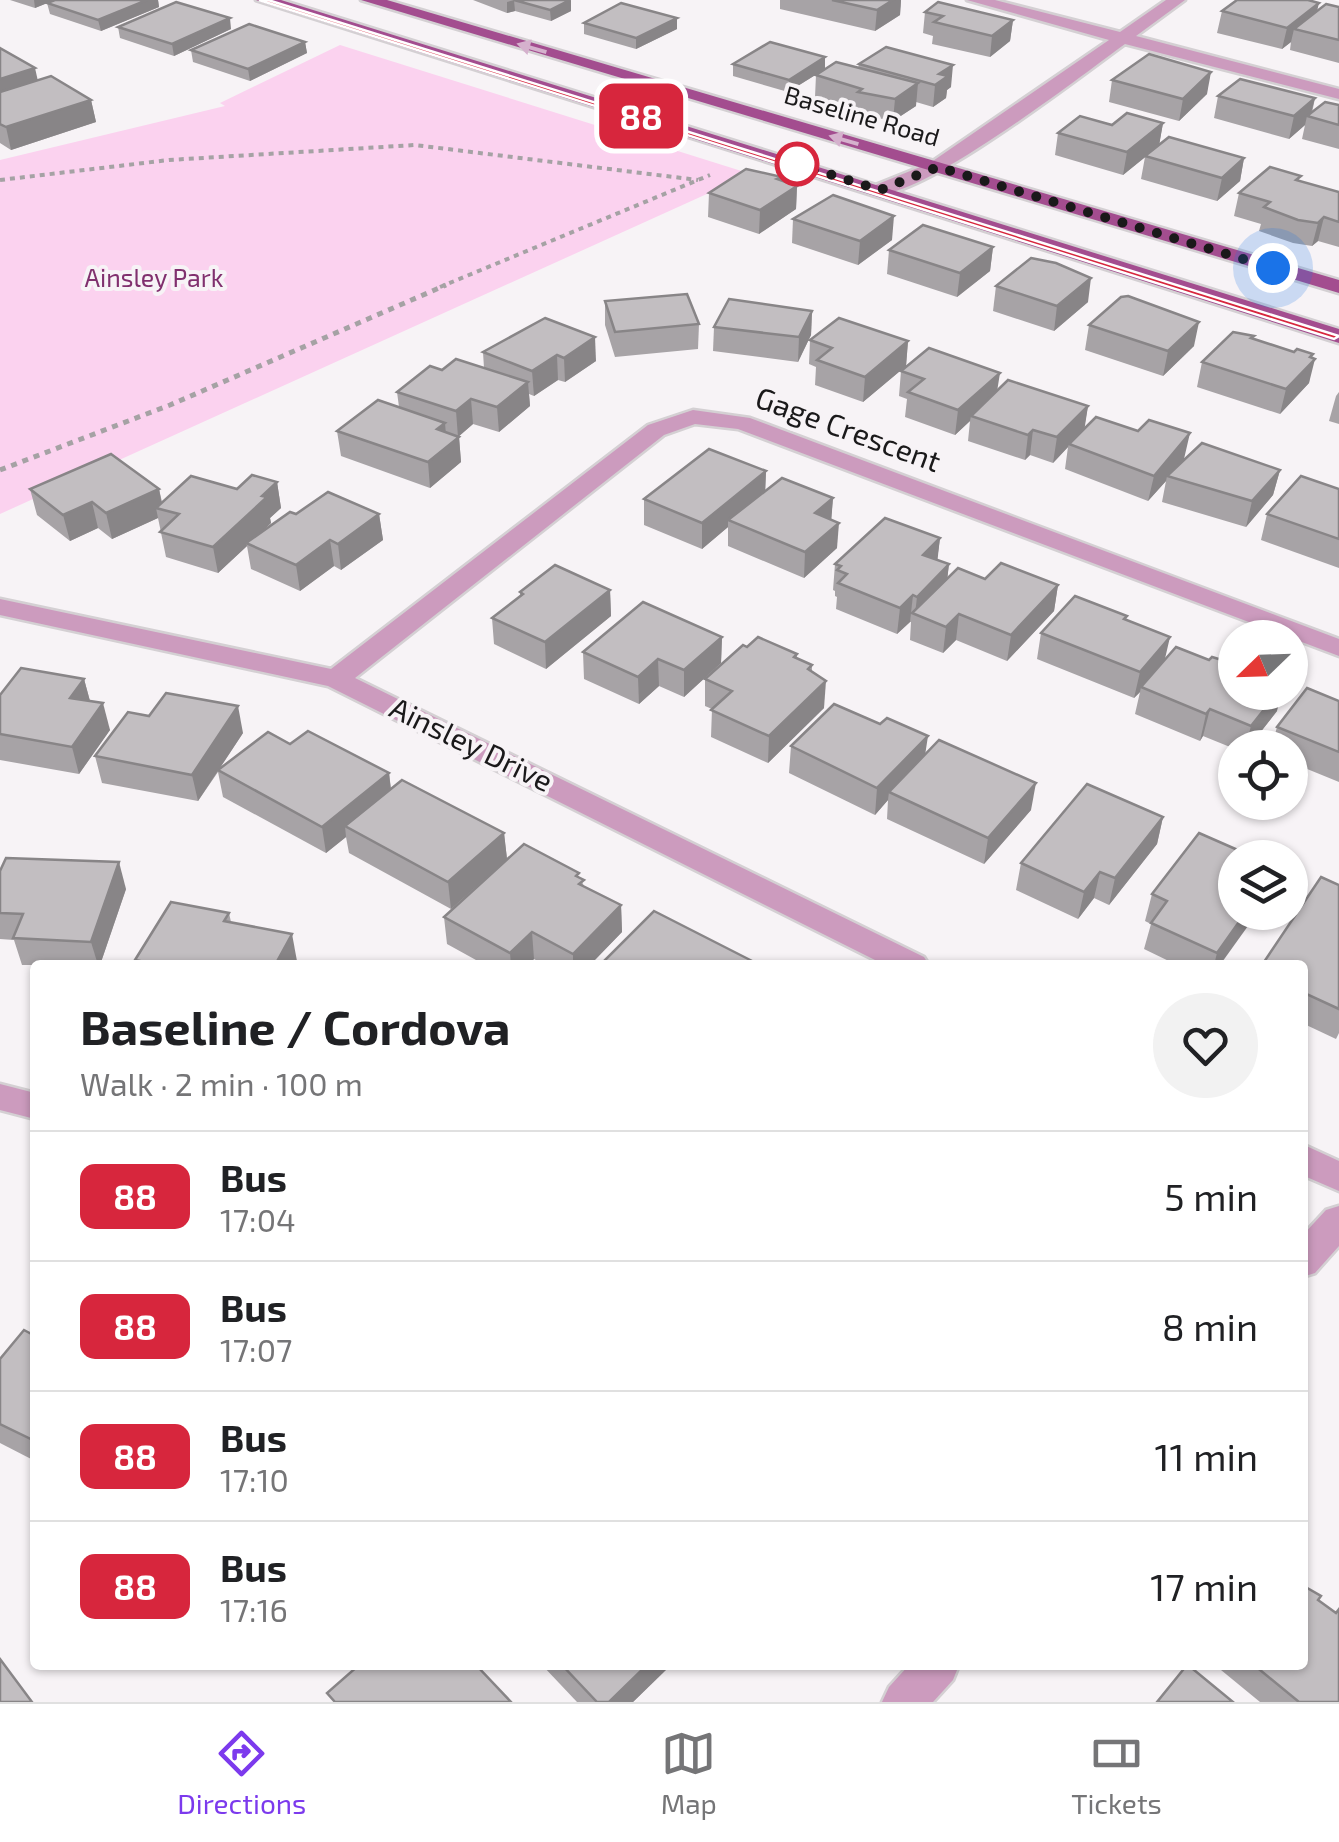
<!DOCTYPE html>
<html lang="en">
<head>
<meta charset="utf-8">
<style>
	:root { --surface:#fff; --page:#f2f2f2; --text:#202124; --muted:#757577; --line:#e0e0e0; --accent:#7c3aed }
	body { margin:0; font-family:"Exo 2",sans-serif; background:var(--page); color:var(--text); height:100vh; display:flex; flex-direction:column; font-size:38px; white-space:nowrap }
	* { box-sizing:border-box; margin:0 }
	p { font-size:32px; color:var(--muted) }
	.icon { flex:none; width:55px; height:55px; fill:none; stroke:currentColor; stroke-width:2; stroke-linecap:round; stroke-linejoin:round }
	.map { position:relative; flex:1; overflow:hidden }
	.drawer { position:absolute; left:30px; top:960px; width:1278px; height:710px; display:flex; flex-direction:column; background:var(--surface); border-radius:10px; box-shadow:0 2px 8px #0004 }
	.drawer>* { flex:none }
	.badge { padding:0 20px; border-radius:15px; font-size:35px; line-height:65px }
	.needle { width:65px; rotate:247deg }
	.fabs { position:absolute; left:1218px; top:620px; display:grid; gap:20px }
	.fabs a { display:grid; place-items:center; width:90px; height:90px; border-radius:50%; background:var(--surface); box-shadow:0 2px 8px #0004; font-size:50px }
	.you { position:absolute; width:50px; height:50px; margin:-25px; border:8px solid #fff; border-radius:50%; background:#1a73e8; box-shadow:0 0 0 15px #1a73e833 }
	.map>.badge { position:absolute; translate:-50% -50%; box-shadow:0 0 0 5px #fff }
	.round { display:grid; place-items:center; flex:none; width:105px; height:105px; border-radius:52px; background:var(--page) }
	.head { display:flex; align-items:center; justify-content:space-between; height:170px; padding:0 50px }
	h1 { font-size:48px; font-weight:700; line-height:75px }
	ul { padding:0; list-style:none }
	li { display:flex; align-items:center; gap:30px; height:130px; padding:0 50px; border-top:2px solid var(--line) }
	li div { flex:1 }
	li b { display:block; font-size:38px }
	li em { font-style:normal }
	li .badge { min-width:110px; font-weight:700; text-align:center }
	.menu { display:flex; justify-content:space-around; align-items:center; height:140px; border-top:2px solid var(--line); background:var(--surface); font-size:28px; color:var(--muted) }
	.menu a { display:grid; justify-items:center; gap:5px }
	.menu .active { color:var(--accent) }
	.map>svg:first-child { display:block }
</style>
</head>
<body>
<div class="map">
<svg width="1339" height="1702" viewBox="0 0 1339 1702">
	<rect width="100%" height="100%" fill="#f7f3f6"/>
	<path fill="#fbd2ef" d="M340 45 751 174 0 514V160L225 106 220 103Z"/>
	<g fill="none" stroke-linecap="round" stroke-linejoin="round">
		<g stroke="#d4d0d3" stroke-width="5">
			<g id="street">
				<path d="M967 0H995L1120 32 1166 0H1185L1136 36 1339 89V99L1125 44C1082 75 918 203 873 194V186L930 163 1109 40Z"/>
				<path d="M693 410 750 418 1339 639V656L738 429 695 424 664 435 355 678 924 957 929 965H885L328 686 0 615V599L331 669 648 425Z"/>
				<path d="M0 1084 35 1093V1119L0 1110Z"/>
				<path d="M1302 1144 1339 1161V1191L1302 1175Z"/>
				<path d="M1339 1206V1246L1315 1273 1302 1277V1236L1326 1210Z"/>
				<path d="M909 1665H959L953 1680 933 1702H882L889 1687Z"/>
			</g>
		</g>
		<g stroke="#d4d0d3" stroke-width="5">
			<g id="primary">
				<path d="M256 0H281L1339 329V343Z"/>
				<path d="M361 0H387L1339 280V293Z"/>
			</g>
		</g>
		<g stroke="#a5a2a4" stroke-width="4" stroke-dasharray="5 5" stroke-linecap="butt">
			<path d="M0 180 169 160 415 145 698 180"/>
			<path d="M440 287 710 175"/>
		</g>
		<path stroke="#a5a2a4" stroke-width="5" stroke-dasharray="6 6" stroke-linecap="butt" d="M0 470 170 405 446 285"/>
		<use href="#street" fill="#cc9bbe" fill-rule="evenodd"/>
		<use href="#primary" fill="#a34d8f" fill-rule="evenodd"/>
	</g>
	<g fill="#a7a3a6">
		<path d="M10 0H158L159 7 101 31 50 14 47 3 35 8Z"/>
		<path d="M473 0H571V11L551 21 515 11 507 13Z"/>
		<path d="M780 0H901L900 15 875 31 780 9Z"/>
		<path d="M1339 7V63L1290 50 1291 42 1282 49 1217 33 1222 11H1317Z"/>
		<path d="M925 12 1013 20 1010 41 990 57 932 44 933 36 923 33Z"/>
		<path d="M584 23 677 29 636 49 584 34Z"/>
		<path d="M118 27 231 29 174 56 120 38Z"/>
		<path d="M305 42 307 53 250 81 193 62 191 50Z"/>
		<path d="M0 48 38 80 91 100 96 122 11 150 0 143Z"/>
		<path d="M825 57V69L788 92 733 76V64Z"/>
		<path d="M859 64 951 87 947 90 946 98 933 107 916 102V106L893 121 857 114V111L815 97 816 75 858 68Z"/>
		<path d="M1112 80 1207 94 1179 121 1109 102Z"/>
		<path d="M1218 96 1315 98 1312 113 1339 105V149L1302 139 1305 125 1289 139 1214 118Z"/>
		<path d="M1163 123 1159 145 1244 158 1240 181 1217 201 1141 179 1145 157 1123 175 1055 155 1058 133 1112 125Z"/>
		<path d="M782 177 781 181 797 186 796 209 759 234 708 217 709 193Z"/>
		<path d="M1300 181 1339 192V247L1318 241 1312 246 1293 243 1259 231 1261 224 1234 216 1239 193Z"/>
		<path d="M793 219 892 240 858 265 792 243Z"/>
		<path d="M993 247 990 271 957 297 887 274 889 250Z"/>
		<path d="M996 286 1088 302 1054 331 993 311Z"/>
		<path d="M605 301 699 324 698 349 615 357 605 325Z"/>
		<path d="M812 311 811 335 798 362 713 351 714 327Z"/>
		<path d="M545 318 596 361 565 382 558 380 534 396 529 394 530 406 499 432 473 424 458 437H459L461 462 430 488 341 456 337 431 399 407 397 392 442 370 484 368 483 352Z"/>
		<path d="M1089 325 1194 346 1163 376 1085 350Z"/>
		<path d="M1254 339 1312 358 1309 383 1280 414 1197 387 1202 362Z"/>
		<path d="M810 340 908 341 906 366 863 402 815 385 816 367 809 364Z"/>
		<path d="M901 371 997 391 1088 406 1084 428 1184 459 1180 464 1280 470 1273 495 1246 527 1162 502 1166 481 1148 501 1065 469 1068 447 1053 463 1030 455 1025 460 968 441 970 421 955 435 905 417 907 399 899 396Z"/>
		<path d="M1339 392V424L1329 421 1336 396Z"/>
		<path d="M766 471 765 491 833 498 831 519 837 548 804 578 728 546V527L702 549 644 525V499Z"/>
		<path d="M277 482 281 508 270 518 271 523 259 534 296 514H379L383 540 341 570 334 566 300 591 251 569 247 546 218 573 166 557 158 518 112 539 98 528 70 541 37 515 30 489H159L162 502Z"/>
		<path d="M1339 489V568L1261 540 1267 514Z"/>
		<path d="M940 538 937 560 949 564 947 579H985L1058 585 1054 611 1007 661 956 640 943 653 910 640 911 622H910L897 634 836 609 837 597 835 596V591L833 590 835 564Z"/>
		<path d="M610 590 611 616 546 669 494 644 492 618 520 596V592Z"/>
		<path d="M1127 620 1165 660 1277 711 1248 748H1235V749L1203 736 1200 741 1135 714 1140 692 1134 698 1037 659 1041 633Z"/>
		<path d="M722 637 721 663 684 697 659 686 639 704 584 679 583 652Z"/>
		<path d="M747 647 797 654V658L812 665V672L824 708 768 763 711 737 712 709 705 706V679Z"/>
		<path d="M84 679 90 701 110 730 79 774 0 760V695Z"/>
		<path d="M1339 701V782L1290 762V748H1271L1277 727Z"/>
		<path d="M243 733 220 768 290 744 389 773 391 789 504 833 507 859 451 909 349 853 346 837 326 853 223 797 218 772 198 801 102 783 95 756Z"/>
		<path d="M791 746 925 755 1031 810 984 864 887 819 888 800 875 815 789 773Z"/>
		<path d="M1163 817 1157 844 1109 905 1094 898 1078 919 1016 890 1021 863Z"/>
		<path d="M1199 833 1220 965H1177L1144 949 1151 924 1145 921 1152 894Z"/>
		<path d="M0 871 126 889 100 965H22L14 940 0 939Z"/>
		<path d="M580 878 584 886 621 905 622 932 590 965H545L534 959 528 965H485L447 944 444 917Z"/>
		<path d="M1339 885V1033L1336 1039 1302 1023V965Z"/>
		<path d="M229 913 231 922 297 961 295 965H136L135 960Z"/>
		<path d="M35 1336V1461L0 1443V1359Z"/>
		<path d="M1319 1601 1336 1613 1339 1702H1260L1221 1670 1223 1665H1302Z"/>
		<path d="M542 1665H671L633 1702H577Z"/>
	</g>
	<g fill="#888587">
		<path d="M34 0H55L35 8Z"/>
		<path d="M147 0H158L159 7 101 31 98 20Z"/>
		<path d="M514 0 515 11 507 13V2Z"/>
		<path d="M571 0V11L551 21 550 10Z"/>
		<path d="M893 0H901L900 15 875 31 877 10Z"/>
		<path d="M1319 3 1314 24 1294 29 1291 42 1282 49 1287 28Z"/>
		<path d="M230 18 231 29 174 56 172 44Z"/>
		<path d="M677 18V29L636 49V38Z"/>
		<path d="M1013 20 1010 41 990 57 992 36Z"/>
		<path d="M305 42 307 53 250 81 248 69Z"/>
		<path d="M825 57V69L788 92 789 80Z"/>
		<path d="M953 65 951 87 947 90 946 98 933 107 935 85 939 74Z"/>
		<path d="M35 68 40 90 0 103V79Z"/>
		<path d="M1211 72 1207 94 1179 121 1183 99Z"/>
		<path d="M918 83 916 106 893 121 895 99Z"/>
		<path d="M1315 98 1310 117 1307 116 1305 125 1289 139 1294 116Z"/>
		<path d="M91 100 96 122 11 150 6 127Z"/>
		<path d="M1163 123 1159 146 1123 175 1127 152Z"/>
		<path d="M1244 158 1240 181 1217 201 1222 178Z"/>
		<path d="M782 177 781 196 797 186 796 209 759 234 760 210 777 179Z"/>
		<path d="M894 216 892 240 858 265 860 241Z"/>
		<path d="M1324 217 1318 241 1312 246 1318 223Z"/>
		<path d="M993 247 990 271 957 297 960 273Z"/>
		<path d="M1091 278 1088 302 1054 331 1057 306Z"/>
		<path d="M812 311 811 335 798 362 799 337Z"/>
		<path d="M1199 322 1194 346 1163 376 1168 351Z"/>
		<path d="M595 337 596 361 565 382 564 358Z"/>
		<path d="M908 341 906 366 863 402 865 377Z"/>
		<path d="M1313 354 1310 363 1315 359 1309 383 1280 414 1286 389Z"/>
		<path d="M557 355 558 380 534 396 532 371Z"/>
		<path d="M1000 373 996 398 971 416 970 421 955 435 958 410Z"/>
		<path d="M528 382 530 406 499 432 497 407Z"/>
		<path d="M471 399 473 424 458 437 456 411Z"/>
		<path d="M1088 406 1084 432 1069 444 1068 447 1053 463 1057 437Z"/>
		<path d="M445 423 447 447 459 437 461 462 430 488 428 462 437 429Z"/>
		<path d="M1033 430 1030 455 1025 460 1028 435Z"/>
		<path d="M1190 433 1184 459 1169 477 1167 476 1166 481 1148 501 1154 476Z"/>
		<path d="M1280 470 1273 495 1246 527 1252 501Z"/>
		<path d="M766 471 765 497 728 520V527L702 549V523Z"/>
		<path d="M277 482 281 508 270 518 271 523 249 544 246 543 247 546 218 573 213 547Z"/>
		<path d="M159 489 163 510 156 508 158 518 112 539 106 513Z"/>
		<path d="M833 498 831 524 815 513Z"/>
		<path d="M92 502 98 528 70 541 63 515Z"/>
		<path d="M379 514 383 540 341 570 338 544Z"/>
		<path d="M839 523 837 548 804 578 805 552Z"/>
		<path d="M940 538 937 564 923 555Z"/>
		<path d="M330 540 334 566 300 591 296 565Z"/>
		<path d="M949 564 946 590 915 614 917 597Z"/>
		<path d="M1058 585 1054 611 1007 661 1011 635Z"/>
		<path d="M610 590 611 616 546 669 545 642Z"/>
		<path d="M913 595 910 622 897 634 900 608Z"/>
		<path d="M959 614 956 640 943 653 946 627Z"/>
		<path d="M722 637 721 663 684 697V670Z"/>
		<path d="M1170 637 1164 663 1141 687 1140 692 1134 698 1140 672Z"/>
		<path d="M658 659 659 686 639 704 638 677Z"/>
		<path d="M84 679 91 705 70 698Z"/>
		<path d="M826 681 824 708 768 763 769 736Z"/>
		<path d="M1278 692H1282L1277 711 1248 748H1245L1251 726Z"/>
		<path d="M103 703 110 730 79 774 72 747Z"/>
		<path d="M238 706 243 733 198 801 192 775Z"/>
		<path d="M1210 709 1203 736 1200 741 1206 714Z"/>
		<path d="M928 736 924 762 889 792 888 800 875 815 877 788Z"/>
		<path d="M389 773 392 800 345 826 346 837 326 853 322 827Z"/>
		<path d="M1036 783 1031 810 984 864 988 838Z"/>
		<path d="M1163 817 1157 844 1109 905 1115 878Z"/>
		<path d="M504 833 507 859 451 909 448 882Z"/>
		<path d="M119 862 126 889 100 965H98L91 942Z"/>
		<path d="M1100 872 1094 898 1078 919 1084 892Z"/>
		<path d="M621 905 622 932 590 965H573V954Z"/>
		<path d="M1246 912H1258L1220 965H1214L1217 953Z"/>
		<path d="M532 932 534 959 528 965H511L510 953Z"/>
		<path d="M292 934 297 961 295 965H275Z"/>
		<path d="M647 1665H671L633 1702H609Z"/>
	</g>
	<g fill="#c2bec1" stroke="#888587" stroke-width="2.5">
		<path d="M55 0H147L98 20 47 3Z"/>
		<path d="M514 0H570L550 10Z"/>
		<path d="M832 0H893L877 10Z"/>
		<path d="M1237 0H1308L1319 3 1287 28 1222 11Z"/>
		<path d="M176 2 230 18 172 44 118 27Z"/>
		<path d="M938 2 1013 20 992 36 934 22 943 16 925 12Z"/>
		<path d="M621 3 677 18 636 38 584 23Z"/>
		<path d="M1326 4 1339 7V40L1294 29Z"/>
		<path d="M249 24 305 42 248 69 191 50Z"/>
		<path d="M770 42 825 57 789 80 733 64Z"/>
		<path d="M886 47 953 65 939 74 948 76 935 85 859 64Z"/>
		<path d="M0 48 35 68 0 79Z"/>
		<path d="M1149 54 1211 72 1183 99 1112 80Z"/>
		<path d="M836 62 918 83 895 99 858 92 862 89 816 75Z"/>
		<path d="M51 76 91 100 6 127 0 124V92Z"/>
		<path d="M1240 79 1315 98 1294 116 1218 96Z"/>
		<path d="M1325 102 1339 105V125L1307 116Z"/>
		<path d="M1127 113 1163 123 1127 152 1058 133 1080 116 1112 125Z"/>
		<path d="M1169 137 1244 158 1222 178 1145 156Z"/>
		<path d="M1270 167 1301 176 1296 180 1339 192V222L1324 217 1318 223 1298 220 1264 207 1270 202 1239 193Z"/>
		<path d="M746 169 782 177 777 179 797 186 760 210 709 193Z"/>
		<path d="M833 195 894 216 860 241 793 219Z"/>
		<path d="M923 225 993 247 960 273 889 250Z"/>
		<path d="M1031 258 1056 263 1091 278 1057 306 996 286Z"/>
		<path d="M687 294 699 324 615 332 605 301Z"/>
		<path d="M1128 296 1199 322 1168 351 1089 325 1121 297Z"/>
		<path d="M729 299 812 311 799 337 714 327Z"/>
		<path d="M545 318 595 337 564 358 557 355 532 371 483 352Z"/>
		<path d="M839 318 908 341 865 377 817 360 832 348 810 340Z"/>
		<path d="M1233 332 1254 336 1251 338 1294 352 1297 349 1313 354 1310 357 1315 359 1286 389 1202 362Z"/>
		<path d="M929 348 1000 373 958 410 908 392 924 379 901 371Z"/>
		<path d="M456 359 528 382 497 407 471 399 456 411 397 392 430 366 442 370Z"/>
		<path d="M1008 380 1088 406 1057 437 1033 430 1028 435 971 416Z"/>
		<path d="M378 400 445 423 437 429 459 437 428 462 337 431Z"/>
		<path d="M1096 417 1138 431 1149 420 1190 433 1154 476 1069 444Z"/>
		<path d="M1202 443 1280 470 1252 501 1167 476Z"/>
		<path d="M709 449 766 471 702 523 644 499Z"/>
		<path d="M111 454 159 489 106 513 92 502 63 515 30 489Z"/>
		<path d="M252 475 277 482 262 496 267 497 213 547 160 532 179 514 156 508 191 476 237 489Z"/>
		<path d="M1301 476 1339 489V539L1267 514Z"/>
		<path d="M782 478 833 498 815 513 839 523 805 552 728 520Z"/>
		<path d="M328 492 379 514 338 544 330 540 296 565 246 543 290 512 296 514Z"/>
		<path d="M885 518 940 538 923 555 949 564 917 597 913 595 900 608 838 583 847 574 837 570 841 566 835 564Z"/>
		<path d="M1001 563 1058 585 1011 635 959 614 946 627 912 613 958 568 985 579Z"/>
		<path d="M555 565 610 590 545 642 492 618 523 594 520 592Z"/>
		<path d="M1075 596 1127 616 1124 619 1170 637 1140 672 1041 633Z"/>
		<path d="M643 602 722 637 684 670 658 659 638 677 583 652Z"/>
		<path d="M758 637 797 654 794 657 812 665 808 669 826 681 769 736 711 710 732 691 705 679 743 645 747 647Z"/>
		<path d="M1176 647 1209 660 1212 657 1235 664V692H1278L1251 726 1210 709 1206 714 1141 687Z"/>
		<path d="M21 668 84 679 70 698 103 703 72 747 0 734V695Z"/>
		<path d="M1307 688 1339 701V752L1277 727Z"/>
		<path d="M166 693 238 706 192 775 95 756 128 712 149 716Z"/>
		<path d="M834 704 880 724 887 718 928 736 877 788 791 746Z"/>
		<path d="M308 731 389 773 322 827 218 770 268 732 290 744Z"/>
		<path d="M939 740 1036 783 988 838 889 792Z"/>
		<path d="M402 780 504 833 448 882 345 826Z"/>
		<path d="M1087 784 1163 817 1115 878 1100 872 1084 892 1021 863Z"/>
		<path d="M1199 833 1256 858H1235V912H1246L1217 953 1151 923 1167 901 1152 894Z"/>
		<path d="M524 844 579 873 576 876 584 880 579 884 621 905 573 954 532 932 510 953 444 917Z"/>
		<path d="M6 858 119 862 91 942 13 938 23 914 0 913V871Z"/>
		<path d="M1321 877 1339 885V1009L1302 992V965H1262Z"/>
		<path d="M171 902 229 913 224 921 292 934 275 965H160L135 960Z"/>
		<path d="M654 911 760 965 601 964Z"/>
		<path d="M24 1330 35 1336V1441L0 1424V1359Z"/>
		<path d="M1302 1585 1321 1596 1318 1600 1336 1613 1339 1609V1702H1299L1254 1665H1302Z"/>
		<path d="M0 1659 32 1702H0Z"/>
		<path d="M359 1665H476L511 1702H335L327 1693Z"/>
		<path d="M562 1665H647L609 1702H597Z"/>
		<path d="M1187 1665H1188L1233 1702H1157Z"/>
	</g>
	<defs><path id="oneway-solid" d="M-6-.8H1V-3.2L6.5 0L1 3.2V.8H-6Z" transform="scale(2.5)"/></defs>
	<g fill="#d5b1cd">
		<use href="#oneway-solid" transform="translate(532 48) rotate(-164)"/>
		<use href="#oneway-solid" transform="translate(844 140) rotate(-164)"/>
	</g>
	<path fill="#d7263d" stroke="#fff" stroke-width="2.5" d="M259 0H268L1339 336 1334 339Z"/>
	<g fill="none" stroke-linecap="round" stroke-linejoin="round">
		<path stroke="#1a191a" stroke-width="10" stroke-dasharray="0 18" d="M797 164 880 190 938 167 1273 268"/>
	</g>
	<circle fill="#fff" stroke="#d7263d" stroke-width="5" cx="797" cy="164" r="20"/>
	<g text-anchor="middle" stroke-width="8" stroke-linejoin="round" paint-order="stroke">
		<g font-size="25" fill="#1a191a" stroke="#f7f3f6">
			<text transform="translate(862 116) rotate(16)" y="9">Baseline Road</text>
		</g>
		<g font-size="25" fill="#80306e" stroke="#f7f3f6">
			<text x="154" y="287">Ainsley Park</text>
		</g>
		<g font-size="30" fill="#1a191a" stroke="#f7f3f6">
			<text transform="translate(848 430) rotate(20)" y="10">Gage Crescent</text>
			<text transform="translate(471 745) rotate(26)" y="10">Ainsley Drive</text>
		</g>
	</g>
</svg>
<div class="fabs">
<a><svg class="needle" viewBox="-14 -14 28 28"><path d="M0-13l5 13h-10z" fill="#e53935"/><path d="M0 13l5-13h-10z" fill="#757577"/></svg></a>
<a><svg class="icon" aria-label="locate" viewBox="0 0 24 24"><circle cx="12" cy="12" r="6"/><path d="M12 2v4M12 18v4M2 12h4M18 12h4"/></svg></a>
<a><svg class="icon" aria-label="layers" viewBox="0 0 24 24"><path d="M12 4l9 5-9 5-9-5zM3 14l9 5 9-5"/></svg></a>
</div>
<div class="you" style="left:1273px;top:268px"></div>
<b class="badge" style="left:641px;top:116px;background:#d7263d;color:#fff">88</b>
<section class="drawer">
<div class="head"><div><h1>Baseline / Cordova</h1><p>Walk · 2 min · 100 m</p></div><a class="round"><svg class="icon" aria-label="heart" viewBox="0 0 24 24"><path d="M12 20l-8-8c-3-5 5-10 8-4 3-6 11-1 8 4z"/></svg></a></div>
<ul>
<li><span class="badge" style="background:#d7263d;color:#fff">88</span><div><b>Bus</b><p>17:04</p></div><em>5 min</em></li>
<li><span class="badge" style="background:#d7263d;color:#fff">88</span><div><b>Bus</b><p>17:07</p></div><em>8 min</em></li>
<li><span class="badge" style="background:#d7263d;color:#fff">88</span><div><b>Bus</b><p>17:10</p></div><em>11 min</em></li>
<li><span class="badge" style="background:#d7263d;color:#fff">88</span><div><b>Bus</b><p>17:16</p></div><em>17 min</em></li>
</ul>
</section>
</div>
<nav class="menu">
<a class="active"><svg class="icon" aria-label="directions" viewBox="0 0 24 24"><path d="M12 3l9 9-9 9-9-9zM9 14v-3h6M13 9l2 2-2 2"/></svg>Directions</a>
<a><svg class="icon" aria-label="map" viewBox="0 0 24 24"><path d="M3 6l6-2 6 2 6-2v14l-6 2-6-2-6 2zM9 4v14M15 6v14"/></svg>Map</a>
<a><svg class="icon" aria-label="tickets" viewBox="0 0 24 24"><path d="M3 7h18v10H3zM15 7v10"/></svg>Tickets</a>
</nav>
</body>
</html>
